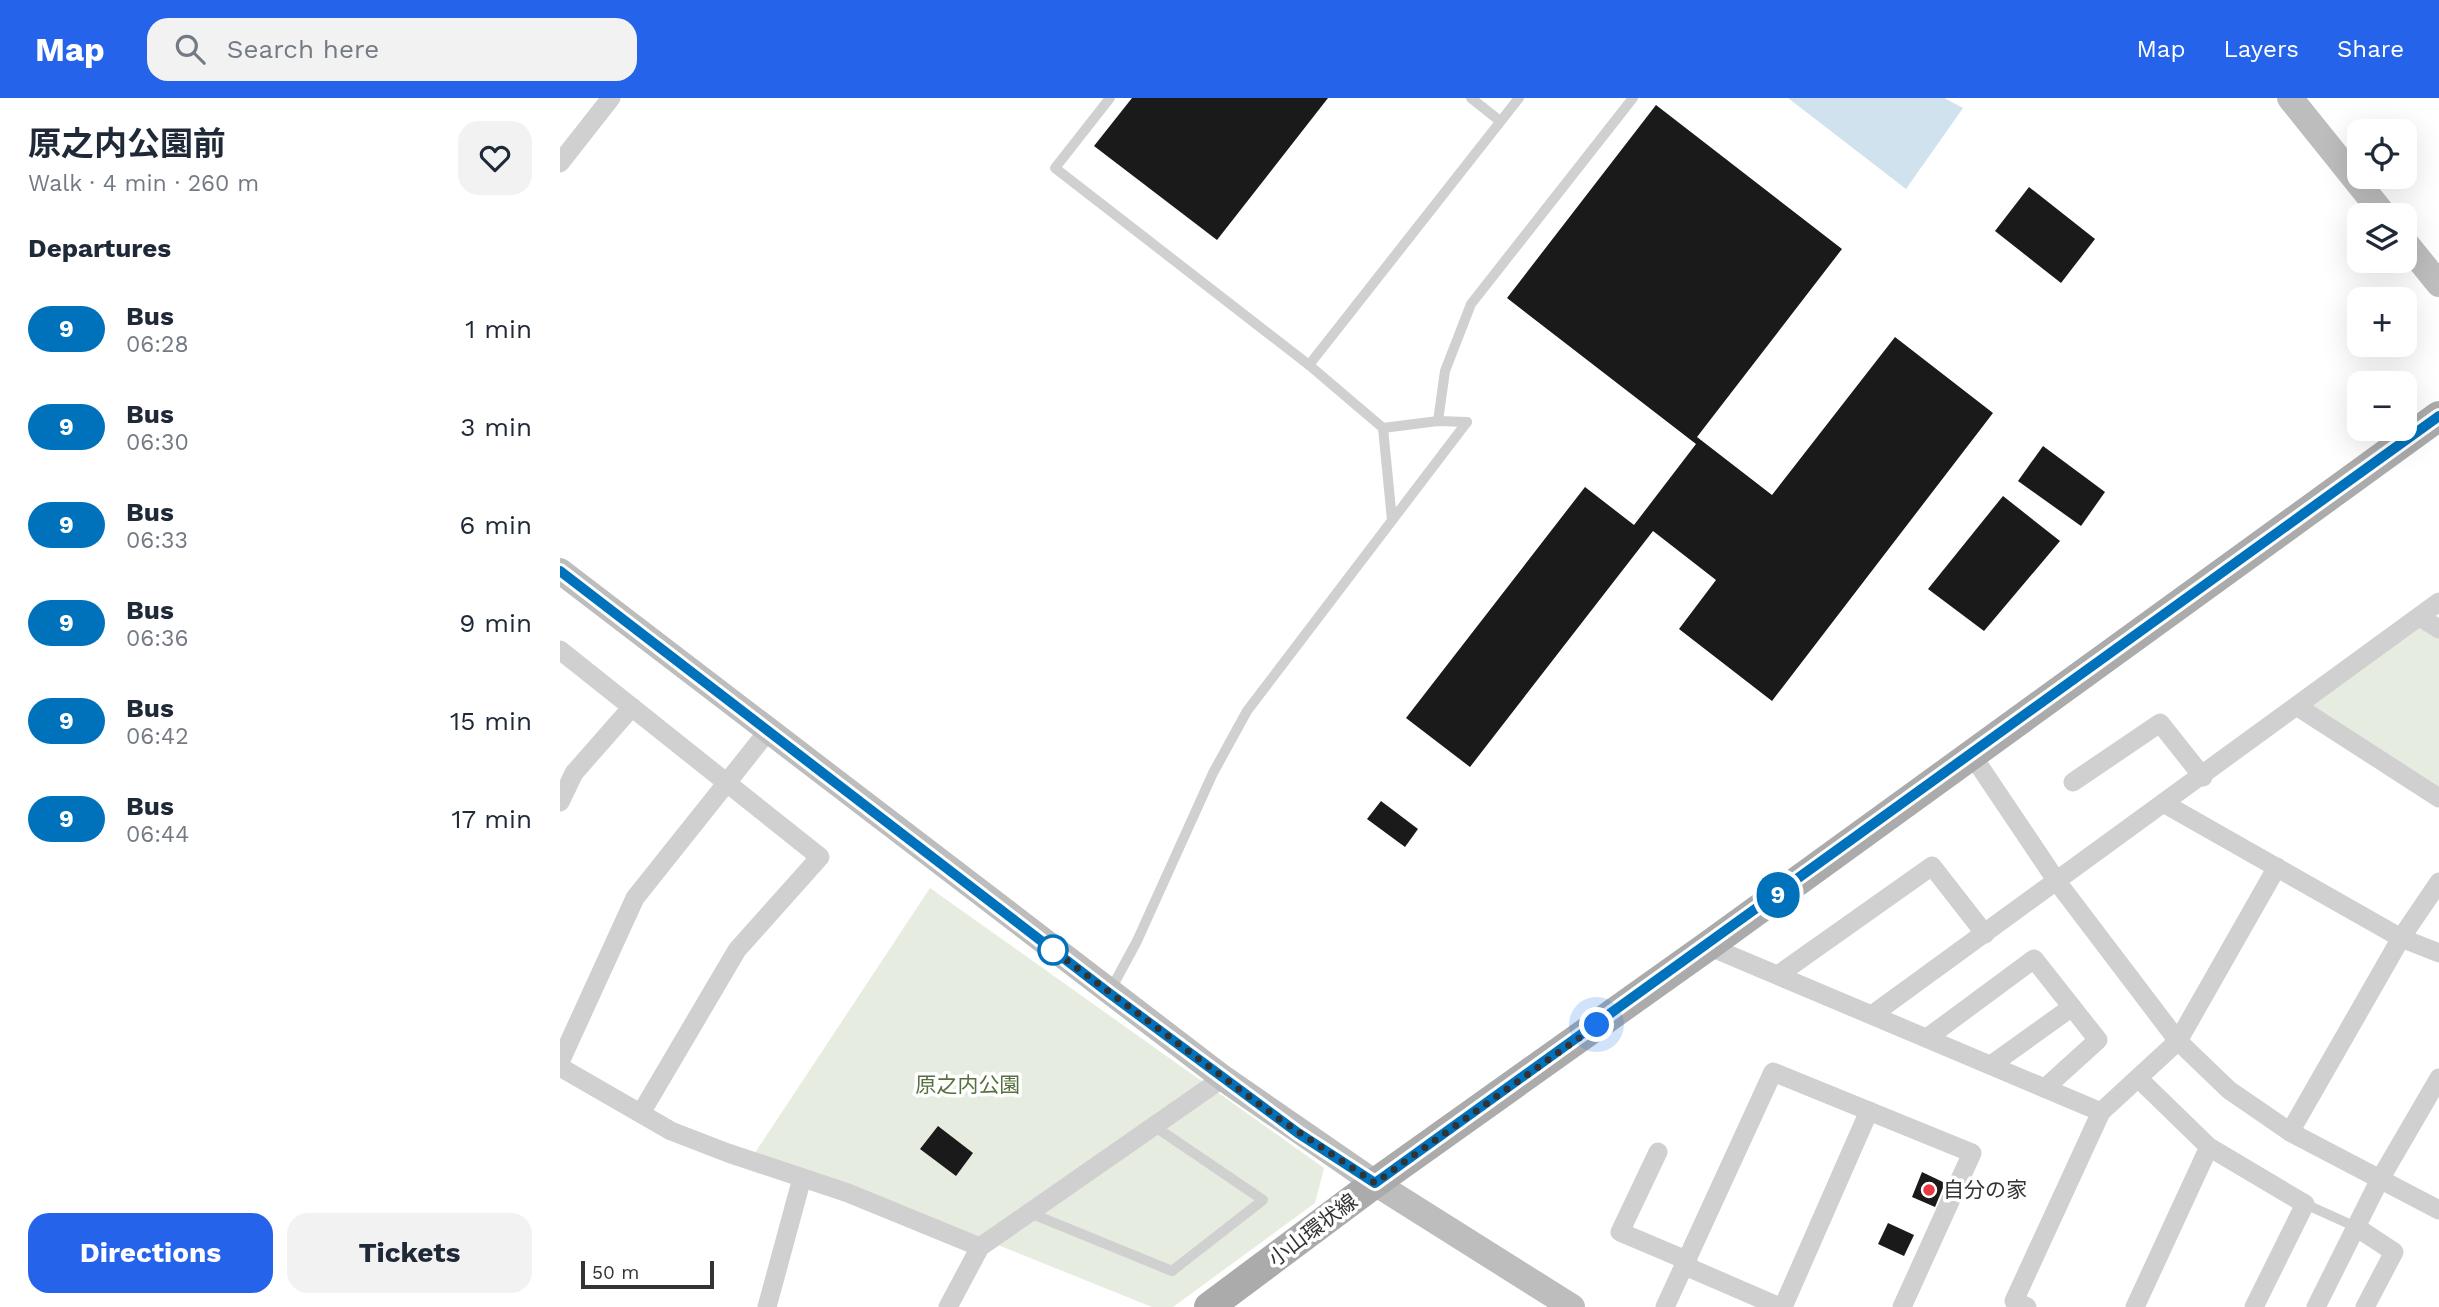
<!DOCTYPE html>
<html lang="en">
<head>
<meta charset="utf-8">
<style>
	:root { --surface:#fff; --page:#f2f2f3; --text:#1f2937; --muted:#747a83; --accent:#2563eb }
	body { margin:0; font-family:"Work Sans","Noto Sans JP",sans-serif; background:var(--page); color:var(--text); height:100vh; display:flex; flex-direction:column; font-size:26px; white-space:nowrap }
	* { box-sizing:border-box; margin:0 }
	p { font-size:23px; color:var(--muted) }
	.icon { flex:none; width:38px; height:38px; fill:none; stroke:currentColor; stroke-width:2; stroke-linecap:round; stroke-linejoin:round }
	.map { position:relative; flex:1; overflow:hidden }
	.drawer { display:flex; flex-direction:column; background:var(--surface); width:560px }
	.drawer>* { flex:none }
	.badge { padding:0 14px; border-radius:23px; font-size:24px; line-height:46px }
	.buttons { position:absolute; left:1787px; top:21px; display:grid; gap:14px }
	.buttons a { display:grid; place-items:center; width:70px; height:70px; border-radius:14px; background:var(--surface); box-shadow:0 7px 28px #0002; font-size:35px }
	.scale { position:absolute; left:21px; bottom:18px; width:133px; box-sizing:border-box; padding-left:7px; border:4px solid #333; border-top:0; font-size:19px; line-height:24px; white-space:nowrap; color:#333; -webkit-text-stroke:5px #fff; paint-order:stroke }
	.you { position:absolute; width:35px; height:35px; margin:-18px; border:5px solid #fff; border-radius:50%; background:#1a73e8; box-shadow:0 0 0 10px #1a73e833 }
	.map>.badge { position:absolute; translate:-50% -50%; box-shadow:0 0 0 4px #fff }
	h2 { padding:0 28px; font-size:26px; line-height:63px }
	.round { display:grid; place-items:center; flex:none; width:74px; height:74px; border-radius:21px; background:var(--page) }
	.headline { display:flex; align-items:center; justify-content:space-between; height:119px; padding:0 28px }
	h1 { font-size:33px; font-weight:700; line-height:52px }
	.cta { display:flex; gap:14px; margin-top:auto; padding:14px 28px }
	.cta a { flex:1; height:80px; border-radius:21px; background:var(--accent); color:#fff; font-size:28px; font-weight:700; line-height:80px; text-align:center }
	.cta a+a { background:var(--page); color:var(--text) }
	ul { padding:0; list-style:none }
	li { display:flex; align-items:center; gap:21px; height:98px; padding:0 28px }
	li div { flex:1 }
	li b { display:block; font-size:26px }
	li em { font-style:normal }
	li .badge { min-width:77px; font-weight:700; text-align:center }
	header { display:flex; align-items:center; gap:42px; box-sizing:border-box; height:98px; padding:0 35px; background:var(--accent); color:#fff }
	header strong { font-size:33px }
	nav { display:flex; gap:38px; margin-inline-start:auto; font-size:24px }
	.search { width:490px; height:63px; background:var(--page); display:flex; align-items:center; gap:18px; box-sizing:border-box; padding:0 24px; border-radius:21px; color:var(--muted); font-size:26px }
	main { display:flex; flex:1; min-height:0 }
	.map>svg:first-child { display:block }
</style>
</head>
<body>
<header>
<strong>Map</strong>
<div class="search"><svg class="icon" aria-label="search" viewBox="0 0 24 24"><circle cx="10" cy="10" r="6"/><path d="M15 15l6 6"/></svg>Search here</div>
<nav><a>Map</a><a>Layers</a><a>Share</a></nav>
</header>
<main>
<section class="drawer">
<div class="headline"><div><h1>原之内公園前</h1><p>Walk · 4 min · 260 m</p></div><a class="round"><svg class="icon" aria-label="heart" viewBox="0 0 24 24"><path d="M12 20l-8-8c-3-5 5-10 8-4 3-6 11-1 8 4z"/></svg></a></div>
<h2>Departures</h2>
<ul>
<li><span class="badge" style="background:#0072bc;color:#fff">9</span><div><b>Bus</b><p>06:28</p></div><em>1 min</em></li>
<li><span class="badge" style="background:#0072bc;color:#fff">9</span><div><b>Bus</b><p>06:30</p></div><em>3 min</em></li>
<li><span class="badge" style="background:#0072bc;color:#fff">9</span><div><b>Bus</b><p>06:33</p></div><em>6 min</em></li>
<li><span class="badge" style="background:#0072bc;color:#fff">9</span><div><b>Bus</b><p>06:36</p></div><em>9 min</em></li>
<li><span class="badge" style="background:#0072bc;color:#fff">9</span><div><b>Bus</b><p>06:42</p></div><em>15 min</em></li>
<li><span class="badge" style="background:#0072bc;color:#fff">9</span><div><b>Bus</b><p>06:44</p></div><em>17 min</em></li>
</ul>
<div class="cta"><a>Directions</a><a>Tickets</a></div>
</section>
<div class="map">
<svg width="1879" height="1209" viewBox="0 0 1879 1209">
	<rect width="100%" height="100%" fill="#fff"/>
	<g fill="#e6ecdf">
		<path d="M1860 523 1879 535V694L1746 609Z"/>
		<path d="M370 790 764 1070 755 1105 613 1209H592L423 1141 193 1058Z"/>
	</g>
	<path fill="#cfe2ee" d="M1228 0H1384L1403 10 1346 91Z"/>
	<g fill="#1a1a1a">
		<path d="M572 0H768L657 142 534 48Z"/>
		<path d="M1096 7 1282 151 1137 339 1212 397 1335 239 1433 315 1212 603 1119 531 1156 482 1093 433 910 669 846 620 1025 389 1074 427 1136 346 947 200Z"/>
		<path d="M1469 89 1535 141 1501 185 1435 133Z"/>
		<path d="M1483 348 1545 394 1521 428 1458 383Z"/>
		<path d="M1443 398 1500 443 1424 533 1368 491Z"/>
		<path d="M821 703 858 731 845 749 807 721Z"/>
		<path d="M378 1028 413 1055 396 1078 360 1051Z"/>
		<path d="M1362 1074 1385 1085 1375 1109 1352 1099Z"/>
		<path d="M1328 1125 1354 1137 1344 1158 1318 1146Z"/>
	</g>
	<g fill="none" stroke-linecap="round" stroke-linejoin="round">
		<g stroke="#d0d0d0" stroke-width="10">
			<path d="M550 0 495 70 749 267 823 330 832 422"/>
			<path d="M911 0 940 23"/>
			<path d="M749 267 959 0"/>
			<path d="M878 323 885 273 911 206 1073 0"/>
			<path d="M823 330 878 323 907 324"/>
			<path d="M550 893 577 843 653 675 687 613 907 324"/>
			<path d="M1745 1106 1796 1129"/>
			<path d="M470 1115 612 1173 703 1102 594 1028"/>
		</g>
		<g stroke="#d0d0d0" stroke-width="19">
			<path d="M0 65 51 0"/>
			<path d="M1860 519 1879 531"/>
			<path d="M0 552 260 759 177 852 81 1015"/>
			<path d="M1738 609 1879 700"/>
			<path d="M1412 657 1498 785 1618 943 1669 992 1730 1034 1879 1112"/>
			<path d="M1513 684 1600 625 1643 679"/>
			<path d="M0 704 14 675 72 609"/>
			<path d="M1605 706 1841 840 1879 855"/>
			<path d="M1148 848 1541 1014"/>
			<path d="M1218 877 1372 768 1425 836"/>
			<path d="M1312 917 1879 504"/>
			<path d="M1367 940 1474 861 1538 942 1485 990"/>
			<path d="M0 964 75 800 208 633"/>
			<path d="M1431 967 1512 909"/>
			<path d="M0 969 111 1033 168 1055 288 1095 420 1149"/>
			<path d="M1578 980 1649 1049 1745 1106 1694 1209"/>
			<path d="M1730 1034 1841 840 1879 784"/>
			<path d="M1098 1054 1060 1134 1126 1162 1132 1171 1220 1209"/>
			<path d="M1796 1129 1834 1154 1805 1209"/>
			<path d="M207 1209 242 1080"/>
			<path d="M388 1209 420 1149 663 980"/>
			<path d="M1105 1209 1213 974 1412 1055 1342 1209"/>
			<path d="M1223 1209 1309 1013"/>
			<path d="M1467 1209 1454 1203 1541 1014 1618 943 1717 769"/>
			<path d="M1575 1209 1649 1049"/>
			<path d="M1756 1209 1819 1083 1879 980"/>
		</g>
		<g stroke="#bdbdbd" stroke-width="26">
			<path d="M1730 0 1824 117"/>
			<path d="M1844 143 1879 186"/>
			<path d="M0 473 663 980 815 1085 1012 1209"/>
		</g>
		<path stroke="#ababab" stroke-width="30" d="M649 1209 815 1085 1148 848 1879 318"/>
	</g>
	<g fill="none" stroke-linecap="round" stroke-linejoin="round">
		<g stroke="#fff" stroke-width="16">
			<path id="line" d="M0 473 549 895 738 1035 815 1085 1879 318"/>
		</g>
		<use href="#line" stroke="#0072bc" stroke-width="10"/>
		<path stroke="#333" stroke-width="7" stroke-dasharray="0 12.6" d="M493 852 485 846 719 1021 815 1085 1037 927"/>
	</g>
	<circle fill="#fff" stroke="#0072bc" stroke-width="3.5" cx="493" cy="852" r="14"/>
	<circle fill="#e63946" stroke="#fff" stroke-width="2.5" cx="1369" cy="1092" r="7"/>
	<g text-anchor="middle" stroke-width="7" stroke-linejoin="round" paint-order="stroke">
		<g font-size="21" fill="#56703f" stroke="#fff">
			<text x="408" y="994">原之内公園</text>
		</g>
		<g font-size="21" fill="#333" stroke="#fff" text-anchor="start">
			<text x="1383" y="1099">自分の家</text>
		</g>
		<g font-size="21" fill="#333" stroke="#fff">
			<text transform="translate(753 1132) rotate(-37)" y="7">小山環状線</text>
		</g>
	</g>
</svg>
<div class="buttons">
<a><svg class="icon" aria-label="locate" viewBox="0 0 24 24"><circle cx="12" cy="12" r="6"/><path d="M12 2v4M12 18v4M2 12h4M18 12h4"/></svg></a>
<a><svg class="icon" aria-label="layers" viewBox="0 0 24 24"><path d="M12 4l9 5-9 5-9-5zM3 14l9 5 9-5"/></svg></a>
<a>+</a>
<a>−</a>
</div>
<div class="scale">50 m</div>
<div class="you" style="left:1037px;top:927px"></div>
<b class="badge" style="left:1218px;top:797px;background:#0072bc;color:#fff">9</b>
</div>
</main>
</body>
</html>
